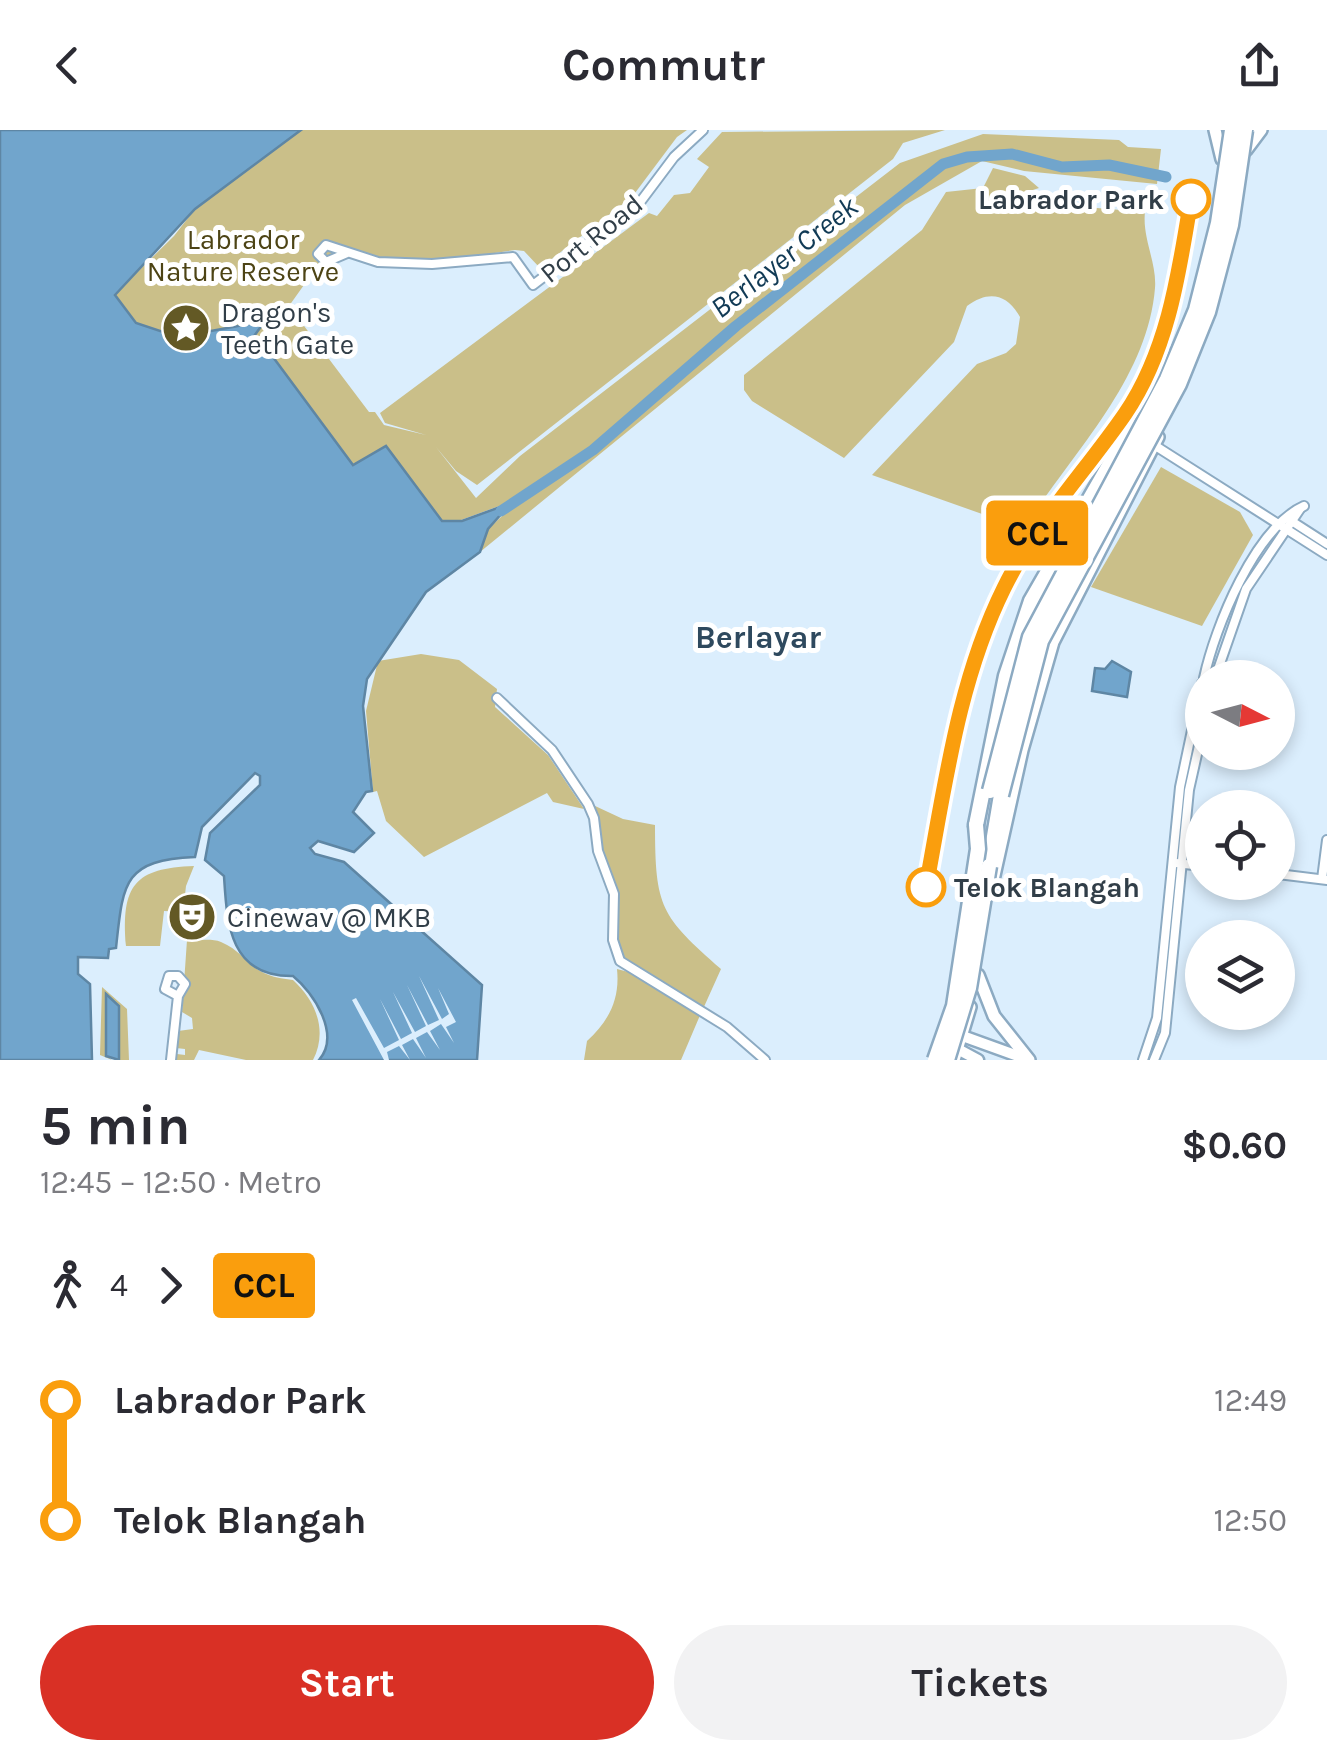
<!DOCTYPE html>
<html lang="en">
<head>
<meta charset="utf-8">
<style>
	:root { --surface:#fff; --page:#f2f2f3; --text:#2b2b33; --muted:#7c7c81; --accent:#d93025 }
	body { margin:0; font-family:Karla,sans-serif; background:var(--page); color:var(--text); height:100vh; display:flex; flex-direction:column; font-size:38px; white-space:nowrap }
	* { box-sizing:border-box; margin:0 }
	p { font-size:32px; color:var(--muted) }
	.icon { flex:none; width:55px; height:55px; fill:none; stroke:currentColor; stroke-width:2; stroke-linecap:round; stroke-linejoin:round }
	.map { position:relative; height:930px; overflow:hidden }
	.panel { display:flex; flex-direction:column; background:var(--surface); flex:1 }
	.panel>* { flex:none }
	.badge { padding:0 20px; border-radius:8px; font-size:35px; line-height:65px }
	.needle { width:65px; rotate:96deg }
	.fabs { position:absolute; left:1185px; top:530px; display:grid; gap:20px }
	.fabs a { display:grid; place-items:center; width:110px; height:110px; border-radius:50%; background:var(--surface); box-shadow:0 5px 15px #0003; font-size:50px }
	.map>.badge { position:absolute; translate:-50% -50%; box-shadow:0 0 0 5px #fff }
	.legs { display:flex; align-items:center; gap:15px; height:110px; padding:0 40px; font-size:32px }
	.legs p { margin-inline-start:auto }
	.headline { display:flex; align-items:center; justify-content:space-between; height:170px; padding:0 40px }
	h1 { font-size:55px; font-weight:700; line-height:75px }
	.cta { display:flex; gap:20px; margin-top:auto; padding:20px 40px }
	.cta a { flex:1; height:115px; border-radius:60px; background:var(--accent); color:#fff; font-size:40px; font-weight:700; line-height:115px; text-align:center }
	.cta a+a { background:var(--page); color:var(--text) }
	ul { padding:0 40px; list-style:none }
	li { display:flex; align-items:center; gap:35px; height:120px; font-size:38px }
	li i { display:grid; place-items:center; width:15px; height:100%; margin:0 12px; background:currentColor }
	li i::after { content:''; width:25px; height:25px; margin:-12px; border:8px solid; border-radius:50%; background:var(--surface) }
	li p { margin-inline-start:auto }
	li:first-child i { background:linear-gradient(#0000 50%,currentColor 0) }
	li:last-child i { background:linear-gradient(currentColor 50%,#0000 0) }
	header { display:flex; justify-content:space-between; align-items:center; height:130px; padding:0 40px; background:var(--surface); font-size:45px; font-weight:700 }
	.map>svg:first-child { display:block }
</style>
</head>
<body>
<header><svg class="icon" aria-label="back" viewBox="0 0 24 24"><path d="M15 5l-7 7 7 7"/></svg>Commutr<svg class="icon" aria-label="share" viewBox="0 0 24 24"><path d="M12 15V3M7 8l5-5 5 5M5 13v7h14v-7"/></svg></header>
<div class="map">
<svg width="1327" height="930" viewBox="0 0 1327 930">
	<rect width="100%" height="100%" fill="#dbeefd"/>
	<g fill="#cabf89">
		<path d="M301 0H687L677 7 632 67 540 138 524 121 515 120C461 127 400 141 349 119L321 131 289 176 369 282H375L384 295 426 305 385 293 380 283 649 83 657 86 674 65 690 63 709 37 697 29 722 2 945 0 903 13 893 29 477 355 456 341 436 317 476 368 520 326 900 33 983 4 1119 10 1128 17 1161 19 1157 54 1024 41 982 31 905 75 480 422 488 399 512 377 510 372 461 390 442 391 386 316 353 336 267 220 262 226 245 217 264 191 178 207 136 193 114 165 174 106 195 79Z"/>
		<path d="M993 38 1025 46 1039 58 1002 70 1145 82C1142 108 1157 133 1155 158 1148 244 1081 314 1035 382L1016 396 872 345 977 234 1006 223 1016 214 1020 187C1007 164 989 160 967 176L954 212 844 328 752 271 744 260V245L922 100 946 62 983 58Z"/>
		<path d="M1161 337 1240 382 1253 405 1202 496 1091 457Z"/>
		<path d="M421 524 459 530 497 559 495 577 548 625 584 679 553 672 547 663 424 727 386 691 377 661 373 662 366 581 378 531Z"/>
		<path d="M593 675 623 689 655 695C655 778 661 786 721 839L703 879 622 826 616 805 619 770 601 721Z"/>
		<path d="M194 736 186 756 183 782 164 781 160 816H126C121 755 135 738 194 736Z"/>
		<path d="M187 810C198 811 211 808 221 812 250 824 246 846 293 850 316 871 328 901 313 930H246L199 920 194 930H176L177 924 185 925V919L176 918 178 901 193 899 192 888 182 882Z"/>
		<path d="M617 839 636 844 701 883 681 930H584L587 911C610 890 620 868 617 839Z"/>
		<path d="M102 857 127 879 129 930H119V876L107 865 106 925 112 930 100 925Z"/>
	</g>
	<g fill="#71a5cc" stroke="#5e86a4" stroke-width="2.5">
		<path d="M0 0H301L195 79 115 165 136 193 178 207 265 191 246 217 261 225 267 219 353 335 386 316 442 391H462L511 373 488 399 480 422 426 462 367 549 363 576 372 661 366 662 353 682 374 703 354 722 318 711 310 718 315 724 344 732 482 855 477 930H319C341 905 314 863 293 846 229 847 227 793 224 746L205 730 210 703 260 655V646L255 643 202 697 195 727C123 730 123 753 116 818L109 819 108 828 78 827V844L90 854 92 930H0Z"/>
		<path d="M1112 531 1131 542 1127 567 1092 561 1095 538 1105 539Z"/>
		<path d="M106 864 119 876V930L106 926Z"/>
	</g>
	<path fill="#dbeefd" d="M419 846 442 889 449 884 438 858 456 892 446 897 454 913 441 894 430 901 440 920 427 902 416 908 426 928 413 909 402 915 410 930 399 916 387 922 389 930H384L352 870 356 868 384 918 399 910 380 869 401 909 412 903 393 862 415 902 426 896 407 855 428 895 439 890Z"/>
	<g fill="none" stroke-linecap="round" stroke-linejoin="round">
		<path stroke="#71a5cc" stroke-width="11" d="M501 381 593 320 736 196 943 34 967 27 1012 24 1062 37 1109 35 1166 47"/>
		<g stroke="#8caac2" stroke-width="12">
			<g id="street">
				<path d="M347 123 326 132 318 124 326 115 378 132 432 134 513 127 533 155 638 75 674 27 703 0"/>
				<path d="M1154 315 1327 425"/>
				<path d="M1293 392 1327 414"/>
				<path d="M1204 548C1215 497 1255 398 1304 376"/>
				<path d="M1215 548 1246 459 1300 379"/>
				<path d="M497 568 552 620 588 674 594 688 598 721 614 764 613 810 620 831 727 897 765 930"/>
				<path d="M1176 733 1202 736"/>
				<path d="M1278 744 1327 750"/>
				<path d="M1322 749 1327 710"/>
				<path d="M171 930 178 866 185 854 178 846H169L165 859 178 866"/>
				<path d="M1143 930 1157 888 1180 657 1202 553"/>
				<path d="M1154 930 1165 903 1189 660 1202 602"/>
			</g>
		</g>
		<g stroke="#8caac2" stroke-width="15">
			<g id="secondary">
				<path d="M957 904 1029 930"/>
				<path d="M952 916 978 930"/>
			</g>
		</g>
		<g stroke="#8caac2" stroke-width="16">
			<g id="primary">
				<path d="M1215 0 1222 29"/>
				<path d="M1246 20 1261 0"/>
				<path d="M993 750 1022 620 1053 512 1158 307"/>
				<path d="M978 845 994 886 1029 930"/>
				<path d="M954 930 970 877"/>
			</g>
		</g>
		<g stroke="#8caac2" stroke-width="19">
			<g id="highway">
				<path d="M976 695 1006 546 1031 471 1172 226"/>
				<path d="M989 736 1001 665"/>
			</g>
		</g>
		<use href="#street" stroke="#fff" stroke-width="8"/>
		<use href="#secondary" stroke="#fff" stroke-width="10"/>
		<use href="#primary" stroke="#fff" stroke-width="11"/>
		<use href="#highway" stroke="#fff" stroke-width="14"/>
		<g stroke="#8caac2" stroke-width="19" stroke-linecap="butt">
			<g id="highway-bridge">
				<path d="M990 661 1030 507 1167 249 1196 180 1218 93 1232 0"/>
				<path d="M1001 665 1041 511 1179 254 1208 182 1231 95 1245 0"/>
				<path d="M935 930 954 876 978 719 976 695"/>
				<path d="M947 930 969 858 989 736"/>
			</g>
		</g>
		<use href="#highway-bridge" stroke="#fff" stroke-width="14"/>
	</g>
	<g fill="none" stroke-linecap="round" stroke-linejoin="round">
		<g stroke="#fff" stroke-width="22">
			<path id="line-1" d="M926 757C945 656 958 551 1004 458 1035 394 1085 342 1125 284 1168 221 1179 143 1191 69"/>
		</g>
		<use href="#line-1" stroke="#fa9e0d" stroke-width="15"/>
	</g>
	<defs>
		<g id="sight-disc" transform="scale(2.5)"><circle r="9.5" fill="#635925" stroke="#fff"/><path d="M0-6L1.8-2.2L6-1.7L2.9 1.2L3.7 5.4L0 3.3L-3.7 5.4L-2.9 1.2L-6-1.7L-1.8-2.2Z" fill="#fff"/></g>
		<g id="theatre-disc" transform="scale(2.5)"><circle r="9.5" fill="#635925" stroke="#fff"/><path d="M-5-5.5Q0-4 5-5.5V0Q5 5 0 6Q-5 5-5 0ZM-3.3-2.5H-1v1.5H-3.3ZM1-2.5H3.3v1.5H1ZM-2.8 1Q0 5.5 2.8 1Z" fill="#fff"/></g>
	</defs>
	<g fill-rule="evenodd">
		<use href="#sight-disc" x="186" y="198"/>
		<use href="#theatre-disc" x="192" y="787"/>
	</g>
	<g fill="#fff" stroke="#fa9e0d" stroke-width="5">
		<circle cx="1191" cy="69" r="18"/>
		<circle cx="926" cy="757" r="18"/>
	</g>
	<g text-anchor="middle" stroke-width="10" stroke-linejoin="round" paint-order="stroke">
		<g font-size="28" font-weight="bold" fill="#313e48" stroke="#fff" text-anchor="end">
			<text x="1164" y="79">Labrador Park</text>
			<text x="954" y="767" text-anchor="start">Telok Blangah</text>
		</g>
		<g font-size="28" fill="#313e48" stroke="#fff">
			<text transform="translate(591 108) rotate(-39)" y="10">Port Road</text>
		</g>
		<g font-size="28" fill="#4d4415" stroke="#fff">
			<text x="243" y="119">Labrador<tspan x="243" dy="32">Nature Reserve</tspan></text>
		</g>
		<g font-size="28" fill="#313e48" stroke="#fff" text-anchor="start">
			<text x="221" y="192">Dragon's<tspan x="221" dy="32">Teeth Gate</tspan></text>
			<text x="227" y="797">Cinewav @ MKB</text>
		</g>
		<g font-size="30" font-style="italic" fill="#113a55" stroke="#fff">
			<text transform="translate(784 127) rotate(-38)" y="10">Berlayer Creek</text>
		</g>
		<g font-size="32" font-weight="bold" fill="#2e495e" stroke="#fff">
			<text x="758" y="518">Berlayar</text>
		</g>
	</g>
</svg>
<div class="fabs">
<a><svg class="needle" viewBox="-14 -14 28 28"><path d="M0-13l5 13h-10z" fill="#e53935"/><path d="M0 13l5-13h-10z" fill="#7c7c81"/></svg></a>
<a><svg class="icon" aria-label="locate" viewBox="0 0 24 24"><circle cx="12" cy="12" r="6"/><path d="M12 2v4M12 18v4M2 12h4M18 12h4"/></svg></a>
<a><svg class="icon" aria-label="layers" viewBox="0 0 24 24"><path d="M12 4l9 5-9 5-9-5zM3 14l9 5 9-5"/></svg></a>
</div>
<b class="badge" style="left:1037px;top:403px;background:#fa9e0d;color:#111">CCL</b>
</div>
<section class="panel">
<div class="headline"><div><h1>5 min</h1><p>12:45 – 12:50 · Metro</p></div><b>$0.60</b></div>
<div class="legs"><svg class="icon" aria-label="walk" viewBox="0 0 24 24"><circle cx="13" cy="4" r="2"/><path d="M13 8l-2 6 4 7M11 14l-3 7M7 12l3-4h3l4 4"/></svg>4<svg class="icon" aria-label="forward" viewBox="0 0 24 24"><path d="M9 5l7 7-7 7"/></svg><b class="badge" style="background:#fa9e0d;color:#111">CCL</b></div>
<ul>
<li><i style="color:#fa9e0d"></i><b>Labrador Park</b><p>12:49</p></li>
<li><i style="color:#fa9e0d"></i><b>Telok Blangah</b><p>12:50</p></li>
</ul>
<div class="cta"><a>Start</a><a>Tickets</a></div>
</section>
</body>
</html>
